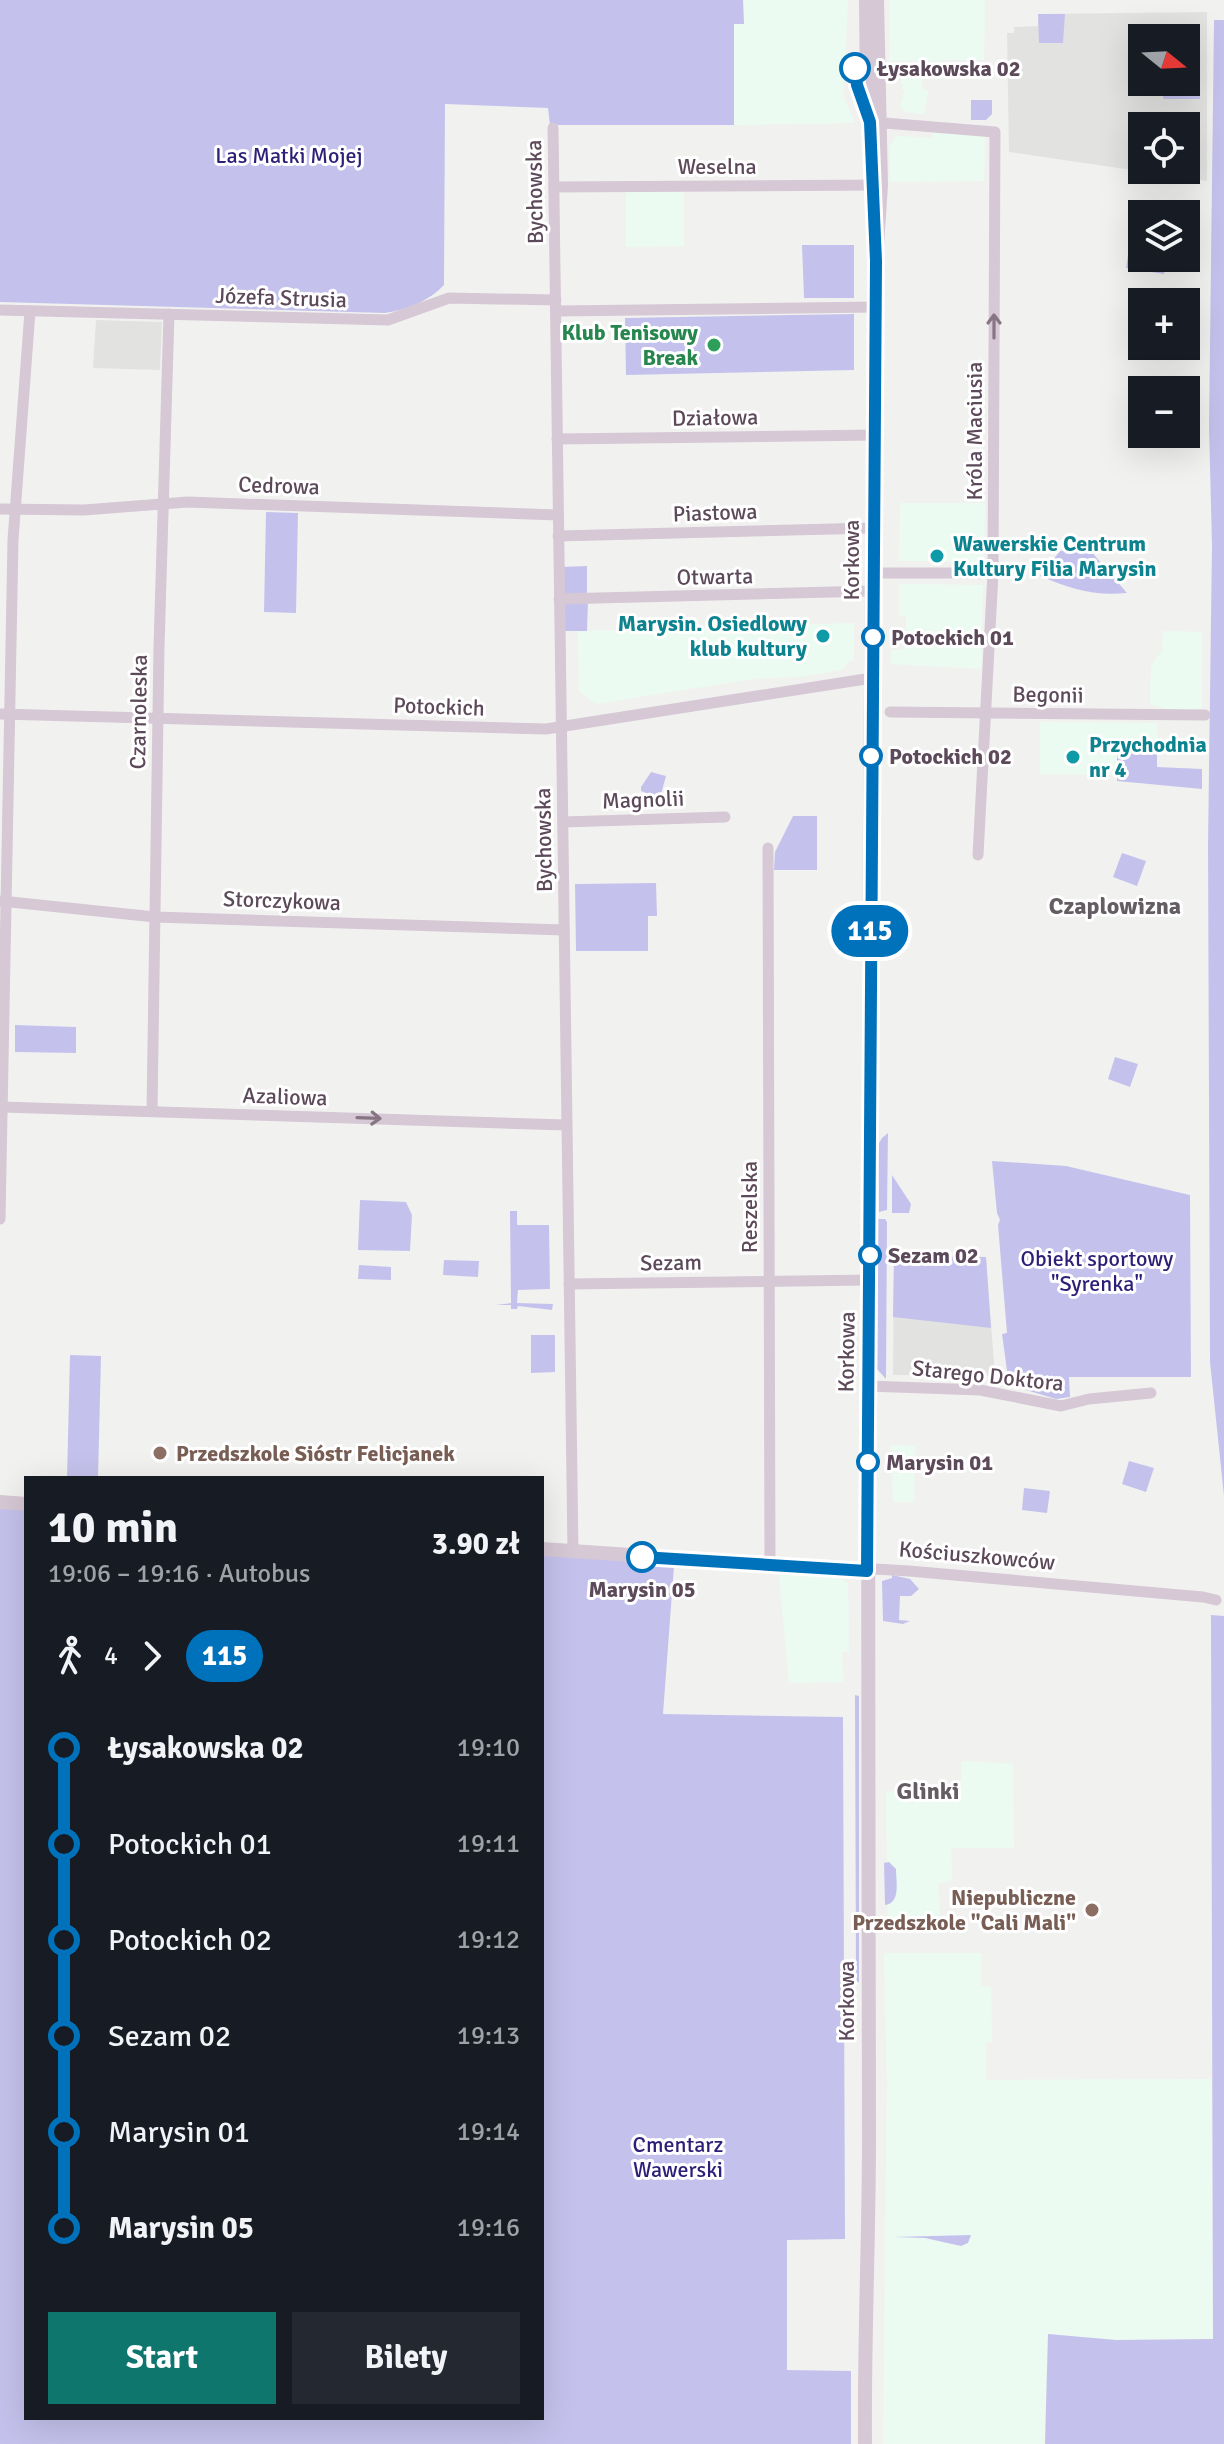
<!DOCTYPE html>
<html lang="pl">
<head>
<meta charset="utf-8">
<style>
	:root { --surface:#171b24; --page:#242831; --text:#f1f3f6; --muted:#9ea1a6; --accent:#0f766e }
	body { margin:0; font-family:Signika,sans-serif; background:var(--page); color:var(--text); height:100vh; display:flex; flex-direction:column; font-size:30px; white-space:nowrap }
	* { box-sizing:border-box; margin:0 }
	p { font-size:26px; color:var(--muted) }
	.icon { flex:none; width:44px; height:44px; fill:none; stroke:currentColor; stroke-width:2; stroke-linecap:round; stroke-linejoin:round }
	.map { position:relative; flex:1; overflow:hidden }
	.drawer { position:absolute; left:24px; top:1476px; width:520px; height:944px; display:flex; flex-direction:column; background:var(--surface); border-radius:0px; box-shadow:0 8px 32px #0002 }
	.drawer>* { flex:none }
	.badge { padding:0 16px; border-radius:26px; font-size:28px; line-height:52px }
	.needle { width:52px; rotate:108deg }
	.tools { position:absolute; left:1128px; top:24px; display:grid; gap:16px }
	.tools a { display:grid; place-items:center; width:72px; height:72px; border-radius:0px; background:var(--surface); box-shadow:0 8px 32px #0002; font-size:40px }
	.map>.badge { position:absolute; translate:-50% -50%; box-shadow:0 0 0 4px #fff }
	.legs { display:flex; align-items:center; gap:12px; height:88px; padding:0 24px; font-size:26px }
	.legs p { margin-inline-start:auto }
	.headline { display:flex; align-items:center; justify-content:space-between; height:136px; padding:0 24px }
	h1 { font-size:44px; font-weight:700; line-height:60px }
	.button { display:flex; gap:16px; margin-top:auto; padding:16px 24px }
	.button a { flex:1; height:92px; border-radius:0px; background:var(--accent); color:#fff; font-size:32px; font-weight:700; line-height:92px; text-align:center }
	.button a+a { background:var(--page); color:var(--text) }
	ul { padding:0 24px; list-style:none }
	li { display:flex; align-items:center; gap:28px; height:96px; font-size:30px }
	li i { display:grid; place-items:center; width:12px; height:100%; margin:0 10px; background:currentColor }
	li i::after { content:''; width:20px; height:20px; margin:-10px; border:6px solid; border-radius:50%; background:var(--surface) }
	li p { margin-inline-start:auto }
	li:first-child i { background:linear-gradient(#0000 50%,currentColor 0) }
	li:last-child i { background:linear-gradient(currentColor 50%,#0000 0) }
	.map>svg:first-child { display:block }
</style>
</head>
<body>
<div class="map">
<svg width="1224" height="2444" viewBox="0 0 1224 2444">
	<rect width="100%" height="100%" fill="#f1f2f0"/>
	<g fill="#ebfbf1">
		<path d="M743 0H848L843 95 855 123 734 125V24L744 23Z"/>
		<path d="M890 0H985L984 60 889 61Z"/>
		<path d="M902 66 922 69V88L928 91 924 114 903 112V108L900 107 905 90 902 89 903 83 900 82 905 71Z"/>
		<path d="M933 131 985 137 984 181 890 182V146L896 136 932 138Z"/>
		<path d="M626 192H684V246L626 247Z"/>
		<path d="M900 503H985L984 562 899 561Z"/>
		<path d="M899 584 983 585 981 669 891 664V650L904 649 906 641V616H899Z"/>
		<path d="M854 623V661H849L842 670 798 677 752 679 596 704 579 691 578 631Z"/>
		<path d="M1163 631 1202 632V707L1199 710H1168L1150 704 1151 667 1157 656 1162 652Z"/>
		<path d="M1040 722 1157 723V741H1117L1118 775 1040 774Z"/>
		<path d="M891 1445 915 1446 914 1502H893Z"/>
		<path d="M779 1574 841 1578 848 1583 849 1651 842 1652 843 1682 789 1683Z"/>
		<path d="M962 1761 1013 1764 1014 1848H951L952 1880 938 1884 941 1930H888L886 1791 960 1798Z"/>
		<path d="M884 1953H981V1986L991 1987 992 2042H986V2080L1212 2079 1213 2339 1116 2340 1048 2334 1045 2444H883L887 2081Z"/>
	</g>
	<g fill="#e2e3e1" fill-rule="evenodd">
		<path d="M1207 12V181L1009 152 1007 33H1014V27L1038 26V14ZM1142 38H1186V82H1142ZM1142 126H1186V170H1142Z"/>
		<path d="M96 320 162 322 160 370 93 368Z"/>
		<path d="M894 1256 986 1257 995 1376 893 1375Z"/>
	</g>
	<g fill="#c4c2ec">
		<path d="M0 0H743L744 24H734V125H550L548 108 445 104 444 285C429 301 407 310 385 313L0 302Z"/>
		<path d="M1038 14H1065L1063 43H1039Z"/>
		<path d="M1214 20H1224V1496L1210 1362 1208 846 1212 545 1209 427Z"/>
		<path d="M1163 28H1200V99H1163V82H1186V38H1163Z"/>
		<path d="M971 100H992V114L986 120H971Z"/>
		<path d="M1131 235 1142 237V258H1167L1164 274 1126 268Z"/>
		<path d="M802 245H854V298H804Z"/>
		<path d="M854 314V370L626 375 625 318Z"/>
		<path d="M266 512 298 513 296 613 264 612Z"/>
		<path d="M1084 549 1090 550 1127 593C1092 596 1072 589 1040 576L1060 551Z"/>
		<path d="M587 566V595L565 596 561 567Z"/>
		<path d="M588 601 587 631H562V608L567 602Z"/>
		<path d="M1117 741H1157V767L1202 769V789L1117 781Z"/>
		<path d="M651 772 666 776 660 798 641 791V787Z"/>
		<path d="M793 816H817V870H774L775 852Z"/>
		<path d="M1122 853 1146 861 1137 886 1113 877Z"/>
		<path d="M656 883 657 916H648V951H576L575 884Z"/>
		<path d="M15 1025 76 1027V1053L15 1052Z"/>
		<path d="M1115 1057 1138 1064 1130 1087 1108 1079Z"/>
		<path d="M888 1133 887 1210 879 1212 878 1145 882 1138Z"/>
		<path d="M992 1161 1066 1166 1190 1195 1191 1377H1069L1070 1397 1056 1399 1009 1385 1002 1334 1007 1333 998 1225 1000 1220 997 1213Z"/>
		<path d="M892 1175 911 1204 909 1213H892Z"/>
		<path d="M360 1200 406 1202 412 1215 410 1251 358 1250Z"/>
		<path d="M510 1211H517V1225H549L550 1289 518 1290 517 1303 553 1304 552 1310 518 1306 517 1309H511V1305H496L511 1303Z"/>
		<path d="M878 1219H885L887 1222 886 1379 877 1369Z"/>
		<path d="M894 1256 986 1257 991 1328 893 1317Z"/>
		<path d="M444 1260 479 1261 478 1277 443 1275Z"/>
		<path d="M359 1265 391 1267V1280L358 1279Z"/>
		<path d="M531 1335H555V1372L531 1373Z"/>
		<path d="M70 1355 101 1356 98 1478H67Z"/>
		<path d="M1129 1461 1154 1468 1146 1492 1122 1484Z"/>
		<path d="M1024 1488 1050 1491 1047 1513 1022 1510Z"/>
		<path d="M0 1508 26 1510V2418H542V1553L674 1566 663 1714 843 1717 845 2239 787 2240V2370L851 2371V2444H0Z"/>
		<path d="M892 1575 910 1579 919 1589 911 1596H900L899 1620 910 1621 903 1624 883 1621 882 1581 892 1578Z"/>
		<path d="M1211 1615 1224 1616V2444H1045L1048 2334 1116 2340 1213 2339Z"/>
		<path d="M855 1695 859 1696V1982H856Z"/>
		<path d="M889 1862 896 1869C896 1882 901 1903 885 1905L884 1863Z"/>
		<path d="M971 2235 968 2243 961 2246 925 2238 893 2237Z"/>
	</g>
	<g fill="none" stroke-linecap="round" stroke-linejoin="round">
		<g stroke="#d6c8d4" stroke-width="11">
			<path d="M872 122 995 132 993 573 978 855"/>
			<path d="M553 128 573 1552"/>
			<path d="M554 187 881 185"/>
			<path d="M0 310 388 320 449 298 556 300"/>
			<path d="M557 311 875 307"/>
			<path d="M557 439 874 435"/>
			<path d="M0 509 84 510 188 502 558 515"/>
			<path d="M558 536 873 528"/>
			<path d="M873 573H993"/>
			<path d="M559 599 873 591"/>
			<path d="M890 712 1205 715"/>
			<path d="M0 714 546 729 872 678"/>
			<path d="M563 822 725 817"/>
			<path d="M768 848 770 1566"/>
			<path d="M1 901 155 917 564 930"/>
			<path d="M2 1107 566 1125"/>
			<path d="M152 1111 159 647 169 314"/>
			<path d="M0 1219 13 540 30 311"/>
			<path d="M569 1284 869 1280"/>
			<path d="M867 1386 980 1390 1061 1406 1089 1399 1151 1393"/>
			<path d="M867 1571 875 1569 909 1571 1203 1597 1216 1600"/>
		</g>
		<g stroke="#d6c8d4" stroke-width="14">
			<path d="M866 0 867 96 871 167"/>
			<path d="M0 1502 26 1504"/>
			<path d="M542 1549 867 1571"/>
			<path d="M865 2444C864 2342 869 2239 869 2137 868 1512 866 886 876 261L881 185 877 0"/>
		</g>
	</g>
	<defs><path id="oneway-shaft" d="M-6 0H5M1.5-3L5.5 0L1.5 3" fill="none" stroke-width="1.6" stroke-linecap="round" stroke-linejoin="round" transform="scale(2)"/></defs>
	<g stroke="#877584">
		<use href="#oneway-shaft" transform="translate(994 326) rotate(-90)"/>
		<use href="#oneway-shaft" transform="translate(369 1118) rotate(2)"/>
	</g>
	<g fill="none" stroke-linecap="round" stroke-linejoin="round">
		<g stroke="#fff" stroke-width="18">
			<path id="line-1" d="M642 1557 867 1571 876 261 870 122 857 85 855 68"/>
		</g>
		<use href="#line-1" stroke="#0072bc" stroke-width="12"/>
	</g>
	<g fill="#fff" stroke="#0072bc" stroke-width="4">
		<circle cx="855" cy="68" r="14"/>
		<circle cx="873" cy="637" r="10"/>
		<circle cx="871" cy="756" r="10"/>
		<circle cx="870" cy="1255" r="10"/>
		<circle cx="868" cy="1462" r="10"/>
		<circle cx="642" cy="1557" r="14"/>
	</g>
	<circle fill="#2e9e5b" stroke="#fff" stroke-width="3" cx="714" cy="345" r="8"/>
	<g fill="#0f9aa8" stroke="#fff" stroke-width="3">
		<circle cx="937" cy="556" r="8"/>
		<circle cx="823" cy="636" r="8"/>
		<circle cx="1073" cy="757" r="8"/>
	</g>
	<g fill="#8d6e63" stroke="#fff" stroke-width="3">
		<circle cx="160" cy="1453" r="8"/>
		<circle cx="1092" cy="1910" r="8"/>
	</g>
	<g text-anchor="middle" stroke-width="6" stroke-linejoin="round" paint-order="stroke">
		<g font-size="22" font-weight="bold" fill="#5c4959" stroke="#fff" text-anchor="start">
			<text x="877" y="76">Łysakowska 02</text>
			<text x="891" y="645">Potockich 01</text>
			<text x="889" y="764">Potockich 02</text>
			<text x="888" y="1263">Sezam 02</text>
			<text x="886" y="1470">Marysin 01</text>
			<text x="642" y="1597" text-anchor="middle">Marysin 05</text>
		</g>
		<g font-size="22" fill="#2d1f78" stroke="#fff">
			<text x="289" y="163">Las Matki Mojej</text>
			<text x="1097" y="1266">Obiekt sportowy<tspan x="1097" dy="25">"Syrenka"</tspan></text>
			<text x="678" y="2152">Cmentarz<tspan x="678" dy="25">Wawerski</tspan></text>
		</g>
		<g font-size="22" fill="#5c4959" stroke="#fff">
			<text x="717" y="174">Weselna</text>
			<text transform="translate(534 192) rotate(-91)" y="8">Bychowska</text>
			<text transform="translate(281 297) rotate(2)" y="8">Józefa Strusia</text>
			<text transform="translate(715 417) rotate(-1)" y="8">Działowa</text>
			<text transform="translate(974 431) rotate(-90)" y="8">Króla Maciusia</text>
			<text transform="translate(279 485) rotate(2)" y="8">Cedrowa</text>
			<text transform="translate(715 512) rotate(-2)" y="8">Piastowa</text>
			<text transform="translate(851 560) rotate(-90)" y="8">Korkowa</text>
			<text transform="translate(715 576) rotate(-1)" y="8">Otwarta</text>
			<text transform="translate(1048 694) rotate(1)" y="8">Begonii</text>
			<text transform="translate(439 706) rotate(2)" y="8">Potockich</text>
			<text transform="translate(138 712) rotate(-89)" y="8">Czarnoleska</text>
			<text transform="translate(643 799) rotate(-2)" y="8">Magnolii</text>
			<text transform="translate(543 840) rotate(-91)" y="8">Bychowska</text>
			<text transform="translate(282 900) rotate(2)" y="8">Storczykowa</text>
			<text transform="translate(285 1096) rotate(2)" y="8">Azaliowa</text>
			<text transform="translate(749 1207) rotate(-90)" y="8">Reszelska</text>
			<text transform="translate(671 1262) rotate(-1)" y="8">Sezam</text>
			<text transform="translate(846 1352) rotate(-89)" y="8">Korkowa</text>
			<text transform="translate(988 1375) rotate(6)" y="8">Starego Doktora</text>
			<text transform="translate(977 1555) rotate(5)" y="8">Kościuszkowców</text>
			<text transform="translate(846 2001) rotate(-90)" y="8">Korkowa</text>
		</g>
		<g font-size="22" font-weight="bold" fill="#27864d" stroke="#fff" text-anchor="end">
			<text x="698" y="340">Klub Tenisowy<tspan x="698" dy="25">Break</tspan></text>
		</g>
		<g font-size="22" font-weight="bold" fill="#0d838f" stroke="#fff" text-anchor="start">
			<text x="953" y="551">Wawerskie Centrum<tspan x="953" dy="25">Kultury Filia Marysin</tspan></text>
			<text x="807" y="631" text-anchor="end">Marysin. Osiedlowy<tspan x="807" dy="25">klub kultury</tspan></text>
			<text x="1089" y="752">Przychodnia<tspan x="1089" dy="25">nr 4</tspan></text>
		</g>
		<g font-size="22" font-weight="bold" fill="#785e54" stroke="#fff" text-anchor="start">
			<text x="176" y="1461">Przedszkole Sióstr Felicjanek</text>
			<text x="1076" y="1905" text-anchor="end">Niepubliczne<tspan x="1076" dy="25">Przedszkole "Cali Mali"</tspan></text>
		</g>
		<g font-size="24" font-weight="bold" fill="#645d62" stroke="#fff">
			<text x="1115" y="914">Czaplowizna</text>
			<text x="928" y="1799">Glinki</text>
		</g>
	</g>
</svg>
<div class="tools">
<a><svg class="needle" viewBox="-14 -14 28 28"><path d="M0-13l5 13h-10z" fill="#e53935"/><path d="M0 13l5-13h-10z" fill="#9ea1a6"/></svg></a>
<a><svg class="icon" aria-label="locate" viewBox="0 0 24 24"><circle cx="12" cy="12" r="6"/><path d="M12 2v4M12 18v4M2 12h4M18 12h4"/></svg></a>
<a><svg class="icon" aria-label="layers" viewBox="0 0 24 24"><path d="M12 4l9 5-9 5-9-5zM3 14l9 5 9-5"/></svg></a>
<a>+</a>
<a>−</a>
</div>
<b class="badge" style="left:870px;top:931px;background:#0072bc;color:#fff">115</b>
<section class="drawer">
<div class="headline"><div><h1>10 min</h1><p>19:06 – 19:16 · Autobus</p></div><b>3.90 zł</b></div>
<div class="legs"><svg class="icon" aria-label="walk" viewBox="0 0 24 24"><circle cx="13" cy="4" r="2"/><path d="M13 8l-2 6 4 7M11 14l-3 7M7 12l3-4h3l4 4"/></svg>4<svg class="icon" aria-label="forward" viewBox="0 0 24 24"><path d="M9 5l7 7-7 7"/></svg><b class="badge" style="background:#0072bc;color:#fff">115</b></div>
<ul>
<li><i style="color:#0072bc"></i><b>Łysakowska 02</b><p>19:10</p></li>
<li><i style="color:#0072bc"></i><span>Potockich 01</span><p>19:11</p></li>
<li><i style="color:#0072bc"></i><span>Potockich 02</span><p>19:12</p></li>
<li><i style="color:#0072bc"></i><span>Sezam 02</span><p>19:13</p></li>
<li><i style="color:#0072bc"></i><span>Marysin 01</span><p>19:14</p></li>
<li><i style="color:#0072bc"></i><b>Marysin 05</b><p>19:16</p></li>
</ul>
<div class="button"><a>Start</a><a>Bilety</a></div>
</section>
</div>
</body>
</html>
